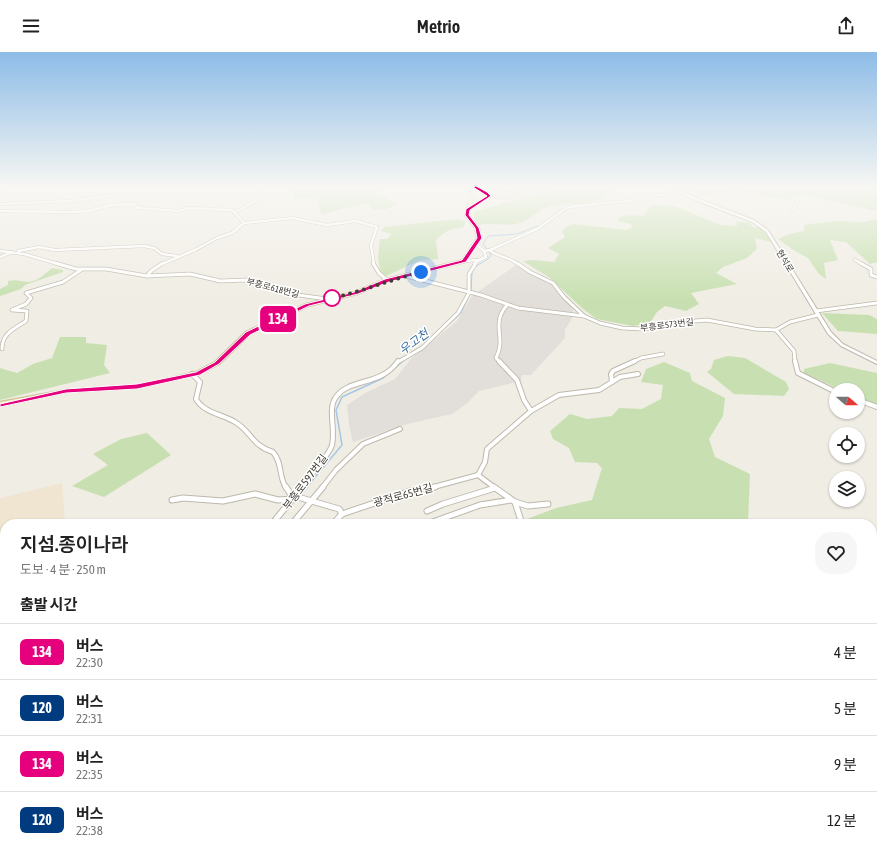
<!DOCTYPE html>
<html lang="ko">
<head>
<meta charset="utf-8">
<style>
	:root { --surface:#fff; --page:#f6f6f6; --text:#222; --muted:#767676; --line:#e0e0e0 }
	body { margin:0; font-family:"Asap Condensed","Noto Sans KR",sans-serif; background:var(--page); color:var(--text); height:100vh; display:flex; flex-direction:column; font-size:15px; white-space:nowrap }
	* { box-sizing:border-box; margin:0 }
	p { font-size:13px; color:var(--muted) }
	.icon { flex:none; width:22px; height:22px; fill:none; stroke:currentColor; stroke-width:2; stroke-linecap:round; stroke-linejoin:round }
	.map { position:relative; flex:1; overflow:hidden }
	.sheet { position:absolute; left:0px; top:467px; width:877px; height:336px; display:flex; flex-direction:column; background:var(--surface); border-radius:16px 16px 0 0; box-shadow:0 1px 3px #0004 }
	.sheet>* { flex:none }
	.badge { padding:0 8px; border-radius:6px; font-size:14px; line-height:26px }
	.needle { width:26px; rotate:110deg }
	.fabs { position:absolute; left:829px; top:331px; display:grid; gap:8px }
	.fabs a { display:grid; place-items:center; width:36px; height:36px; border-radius:50%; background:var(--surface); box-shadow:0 1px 3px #0004; font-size:20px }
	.you { position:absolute; width:20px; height:20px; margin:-10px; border:3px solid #fff; border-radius:50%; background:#1a73e8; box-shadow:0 0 0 6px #1a73e833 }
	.map>.badge { position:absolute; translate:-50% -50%; box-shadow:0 0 0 2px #fff }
	h2 { padding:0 20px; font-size:15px; line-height:36px }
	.round { display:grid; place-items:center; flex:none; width:42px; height:42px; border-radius:16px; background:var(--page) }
	.summary { display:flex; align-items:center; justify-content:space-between; height:68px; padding:0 20px }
	h1 { font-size:19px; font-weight:600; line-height:30px }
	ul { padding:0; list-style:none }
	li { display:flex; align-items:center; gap:12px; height:56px; padding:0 20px; border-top:1px solid var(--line) }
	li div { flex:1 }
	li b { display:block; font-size:15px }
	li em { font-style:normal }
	li .badge { min-width:44px; font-weight:700; text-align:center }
	header { display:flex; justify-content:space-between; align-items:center; height:52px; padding:0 20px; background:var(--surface); font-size:18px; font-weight:600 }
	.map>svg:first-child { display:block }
</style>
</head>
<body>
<header><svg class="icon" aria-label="menu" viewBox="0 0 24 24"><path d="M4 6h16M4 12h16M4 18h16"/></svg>Metrio<svg class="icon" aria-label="share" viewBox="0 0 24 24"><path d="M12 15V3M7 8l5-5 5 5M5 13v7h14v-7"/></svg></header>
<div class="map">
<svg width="877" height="803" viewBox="0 0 877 803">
	<rect width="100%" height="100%" fill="#f0ede4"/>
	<path fill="#f0e5d1" d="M62 431 65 472H5V492L0 493V446Z"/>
	<g fill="#e2ded9">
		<path d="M479 135H555L549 141 527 140 521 145 507 148 490 147 489 140Z"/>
		<path d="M516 213 553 233 572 253 573 258 572 266 565 278V286L531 323H522L521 329 479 339 466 352 452 362 407 372 353 390 349 373 347 353 365 341 395 327 411 307 457 269 472 244Z"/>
	</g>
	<g fill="#c8e0b1">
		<path d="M284 135H382L376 141 397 152C389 158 382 158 372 157L368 151 321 162 318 146 293 147 295 137Z"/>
		<path d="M557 135H611V139C594 156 573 150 552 154 541 155 531 168 520 171 506 175 492 170 479 173L474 167V160L522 146C532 138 545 143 557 139Z"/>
		<path d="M685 135H838L842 137 877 135V159L810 144 796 143 789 148 739 139 713 141 706 144 685 138Z"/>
		<path d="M654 152 677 155 720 173 737 174 736 169 749 171 753 175 761 176 772 190 755 186 757 197 747 206 723 215 716 221 737 232 691 241 699 252 686 259 665 254 657 260 650 271 633 274 597 267 583 257 550 226 523 209 534 208 554 210 559 202 548 196 565 185 562 180 565 175 573 172 626 178 632 176 631 172 618 169 619 165 629 163 644 164 647 158Z"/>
		<path d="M458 167 466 169 463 176C451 176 445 179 436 188L438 207 420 208 386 224 381 223 378 206 380 187H387L392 182 381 179 384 175Z"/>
		<path d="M877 167V210L870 212 846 190 830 188 838 208 824 211 826 227 819 222 808 206 795 199 778 187 788 182 804 179V173L836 169 863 170Z"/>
		<path d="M52 216 63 218V220L25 233 21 237 0 244V237L8 233V229C17 227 20 229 27 230 37 230 45 222 52 216Z"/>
		<path d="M822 261 869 263 877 267V282L838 279Z"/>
		<path d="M60 285H86V291L107 293 104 313 110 321 0 348V316L17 321 33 312 52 306Z"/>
		<path d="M728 304 745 306 786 330 789 337 784 344 734 342 707 320 711 317 714 308Z"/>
		<path d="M664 310 690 321 692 329 725 346 723 364 709 387 715 405 750 422 748 472H648L643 468 641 472H531L527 467 556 456 592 448 602 416 597 411 575 410 569 396 553 387 550 379 570 362 587 367 612 364 619 356 642 357 661 347 663 333 641 330 646 317Z"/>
		<path d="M830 311 877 321V353L858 346V338H841L804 321V317Z"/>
		<path d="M147 381 171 403 104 445 72 434 108 413 93 402 121 387Z"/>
		<path d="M872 520 877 522V753L873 755Z"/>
		<path d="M164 798H476L495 803H163Z"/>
		<path d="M727 798H868L871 803H729Z"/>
	</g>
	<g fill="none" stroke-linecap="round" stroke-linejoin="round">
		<g stroke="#a6c8e6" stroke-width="1">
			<path d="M476 214 488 207 491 203 483 192 488 184 517 182 537 174"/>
			<path d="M421 298 461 261 471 240 472 220"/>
			<path d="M402 310 404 308"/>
		</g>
		<path stroke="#a6c8e6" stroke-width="1.5" d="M306 436 342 393 336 358 342 345 383 326 403 309"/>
		<g stroke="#a6c8e6" stroke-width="2">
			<path d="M299 444 307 435"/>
			<path d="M287 457 295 448"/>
		</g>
		<path stroke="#a6c8e6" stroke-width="2.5" d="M0 758 5 754"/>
		<g stroke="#bdb8ab" stroke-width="3.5">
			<g id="minor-far4">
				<path d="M0 136 5 135"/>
				<path d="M0 152 71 149 110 144 124 145"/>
				<path d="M468 157 489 144 475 135"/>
				<path d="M792 158 796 154"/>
				<path d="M0 159 72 160 88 159 112 153 134 152 138 156 179 159 188 156 232 158 244 171 292 166 327 173 356 169 377 175 371 193 374 212"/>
				<path d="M234 161 260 147 268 135"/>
				<path d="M476 192 484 199 490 198 537 177 568 155 637 148 655 143H665L672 137"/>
				<path d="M489 198C498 205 509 205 518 212"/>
				<path d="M0 199 24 202 58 212"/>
				<path d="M18 199 39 195 55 198 144 194 154 196 162 202 177 204"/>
				<path d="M0 205 12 200"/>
				<path d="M855 208 862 212"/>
				<path d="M464 209 479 208 486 205 484 199"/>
				<path d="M162 212 195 198 217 186 232 181 244 171"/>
				<path d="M474 212 479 208"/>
			</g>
		</g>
		<g stroke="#bdb8ab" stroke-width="4.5">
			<g id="minor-far3">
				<path d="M55 211 76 217H106L147 224 190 222 220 229 246 228 291 242 327 247"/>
				<path d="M373 211 379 221 387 228"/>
				<path d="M517 211 530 220 553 231 564 245 584 264 600 271 622 276 643 277 671 271 707 268 755 277 776 278 790 270 818 263"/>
				<path d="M860 211 871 217V223L877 225"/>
				<path d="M147 224 151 219 163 211"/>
				<path d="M406 224 481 243 518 256 584 264"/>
				<path d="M816 259 877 251"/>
				<path d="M776 278 794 299 795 310"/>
				<path d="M2 297C2 281 14 277 26 269L27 259 12 258 26 252 31 246 26 241 63 230 81 218"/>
				<path d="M398 310 422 296 458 261 469 241V222L476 211"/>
				<path d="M500 310 496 306C507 285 490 273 507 253"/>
				<path d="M633 310 641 306 663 302"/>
			</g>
		</g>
		<g stroke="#bdb8ab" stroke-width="6">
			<g id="minor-far2">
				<path d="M499 309 517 328 524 348 531 359"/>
				<path d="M795 309 798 321 836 340"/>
				<path d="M192 322 200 330 196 347C204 361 222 362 235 370 251 379 252 394 273 400 283 412 278 423 286 436"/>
				<path d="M612 330 620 325 638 322"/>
				<path d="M858 348 877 355"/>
				<path d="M478 423 485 410 487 397 531 359 559 343 599 338 612 330 611 322 613 319 635 309"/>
				<path d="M301 436C308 426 330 402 332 393 336 377 327 357 336 345 349 326 382 334 398 309"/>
				<path d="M322 436 336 418 363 392 400 377"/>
				<path d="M430 436 478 423 495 436"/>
			</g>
		</g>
		<g stroke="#bdb8ab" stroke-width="7">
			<g id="minor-far1">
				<path d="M286 435 291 443 339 457 342 462"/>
				<path d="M494 435 515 450 522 472"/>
				<path d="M172 448 183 446 223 449 255 442 278 448 293 447"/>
				<path d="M515 450 528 454 548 452"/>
				<path d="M427 459 443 452 495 436"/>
				<path d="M272 472 302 435"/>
				<path d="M292 472 323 435"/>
				<path d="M333 472 342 462 410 439 435 435"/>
				<path d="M427 472 480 453 511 448"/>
			</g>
		</g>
		<g stroke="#bdb8ab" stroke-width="8">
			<g id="minor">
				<path d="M0 746 5 742"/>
				<path d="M596 798V803"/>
				<path d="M75 803 80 798"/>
			</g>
		</g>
		<g stroke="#bdb8ab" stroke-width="2">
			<path id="tertiary" d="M670 135H673L684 141 754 168 768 178 831 280 843 292 877 309V312L841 294 828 282 766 180 752 170 682 143Z"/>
		</g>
		<g stroke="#cbc198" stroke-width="2.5">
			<path id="secondary" d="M471 135H473L474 139 469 163 479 176 481 186 465 210 388 229 357 242 308 254 250 282 219 312 200 322 137 336 66 340 0 354V350L66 338 137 334 196 320 215 310 246 280 306 252 355 240 386 227 463 208 477 186 475 176 465 163 472 139Z"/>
		</g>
		<use href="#minor-far4" stroke="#fff" stroke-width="2.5"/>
		<use href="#minor-far3" stroke="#fff" stroke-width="3"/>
		<use href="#minor-far2" stroke="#fff" stroke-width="4"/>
		<use href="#minor-far1" stroke="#fff" stroke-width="5"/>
		<use href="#minor" stroke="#fff" stroke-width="6"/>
		<use href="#tertiary" fill="#fff" fill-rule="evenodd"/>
		<use href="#secondary" fill="#f8efc6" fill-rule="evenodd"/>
	</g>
	<linearGradient id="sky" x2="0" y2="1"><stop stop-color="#8dbce7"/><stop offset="0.55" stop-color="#f8f7f3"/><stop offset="1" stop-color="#f8f7f3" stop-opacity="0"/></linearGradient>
	<rect width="877" height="247" fill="url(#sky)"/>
	<path fill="#e6007e" stroke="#fff" d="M476 134 487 140 491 144 470 158 469 163 479 176 482 186 466 210 389 230 358 242 309 254 250 283 219 312 200 323 137 337 66 341 0 355V352L66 337 137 332 196 320 215 310 246 280 305 252 354 240 385 227 462 208 477 186 475 176 465 163 466 157 487 144 473 135Z"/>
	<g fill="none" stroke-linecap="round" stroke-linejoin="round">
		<path stroke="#413d35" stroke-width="4" stroke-dasharray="0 7.2" d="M332 246 327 247C359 241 389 228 421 220"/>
	</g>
	<circle fill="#fff" stroke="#e6007e" stroke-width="2" cx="332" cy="246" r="8"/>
	<g text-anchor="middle" stroke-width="3" stroke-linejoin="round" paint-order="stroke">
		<g font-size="9" fill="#413d35" stroke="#fff">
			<text transform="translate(785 209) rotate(59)" y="3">현석로</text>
			<text transform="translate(273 236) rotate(15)" y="3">부흥로618번길</text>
			<text transform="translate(667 273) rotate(-7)" y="3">부흥로573번길</text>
		</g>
		<g font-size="11" fill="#413d35" stroke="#fff">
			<text transform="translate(305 430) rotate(-53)" y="4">부흥로597번길</text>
			<text transform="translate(403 443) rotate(-15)" y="4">광적로65번길</text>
		</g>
		<g font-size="12" font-style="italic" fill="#3b6fa0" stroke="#fff">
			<text transform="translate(414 290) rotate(-36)" y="4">우고천</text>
		</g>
	</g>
</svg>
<div class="fabs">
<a><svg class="needle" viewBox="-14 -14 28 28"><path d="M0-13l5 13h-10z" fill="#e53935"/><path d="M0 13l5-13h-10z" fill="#767676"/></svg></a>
<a><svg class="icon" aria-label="locate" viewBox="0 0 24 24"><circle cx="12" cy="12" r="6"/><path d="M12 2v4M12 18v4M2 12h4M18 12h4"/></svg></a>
<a><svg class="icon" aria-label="layers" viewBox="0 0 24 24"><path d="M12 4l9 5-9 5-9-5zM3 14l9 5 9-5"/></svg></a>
</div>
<div class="you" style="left:421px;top:220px"></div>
<b class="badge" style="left:278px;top:267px;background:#e6007e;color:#fff">134</b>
<section class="sheet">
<div class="summary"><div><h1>지섬.종이나라</h1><p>도보 · 4 분 · 250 m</p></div><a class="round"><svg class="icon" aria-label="heart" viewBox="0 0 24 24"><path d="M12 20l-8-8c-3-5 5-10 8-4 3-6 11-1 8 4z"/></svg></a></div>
<h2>출발 시간</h2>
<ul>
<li><span class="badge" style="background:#e6007e;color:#fff">134</span><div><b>버스</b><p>22:30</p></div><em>4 분</em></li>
<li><span class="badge" style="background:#003b80;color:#fff">120</span><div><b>버스</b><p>22:31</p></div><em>5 분</em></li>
<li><span class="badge" style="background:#e6007e;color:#fff">134</span><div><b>버스</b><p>22:35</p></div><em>9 분</em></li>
<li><span class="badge" style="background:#003b80;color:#fff">120</span><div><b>버스</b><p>22:38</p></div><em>12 분</em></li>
</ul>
</section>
</div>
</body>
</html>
